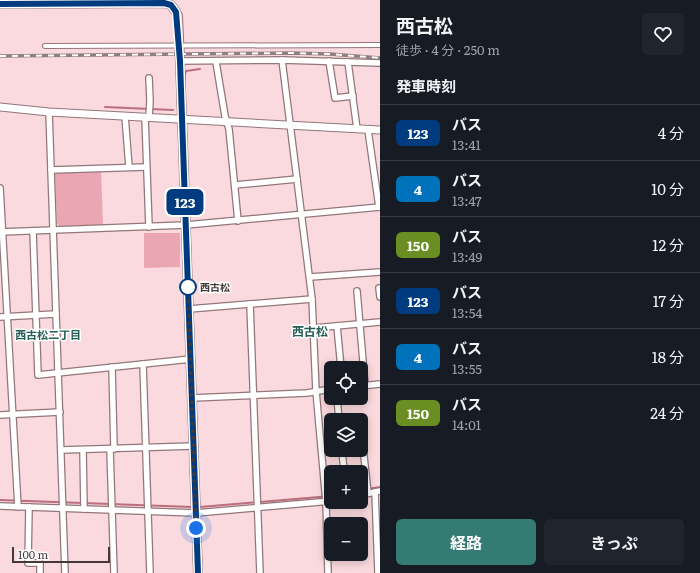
<!DOCTYPE html>
<html lang="ja">
<head>
<meta charset="utf-8">
<style>
	:root { --surface:#171b24; --page:#20242c; --text:#f1f3f6; --muted:#9ea1a6; --line:#363941; --accent:#347b73 }
	body { margin:0; font-family:Literata,"Noto Sans JP",serif; background:var(--page); color:var(--text); height:100vh; display:flex; flex-direction:column; font-size:15px; white-space:nowrap }
	* { box-sizing:border-box; margin:0 }
	p { font-size:13px; color:var(--muted) }
	.icon { flex:none; width:22px; height:22px; fill:none; stroke:currentColor; stroke-width:2; stroke-linecap:round; stroke-linejoin:round }
	.map { position:relative; flex:1; overflow:hidden }
	.panel { display:flex; flex-direction:column; background:var(--surface); width:320px }
	.panel>* { flex:none }
	.badge { padding:0 8px; border-radius:6px; font-size:14px; line-height:26px }
	.fabs { position:absolute; left:324px; top:361px; display:grid; gap:8px }
	.fabs a { display:grid; place-items:center; width:44px; height:44px; border-radius:6px; background:var(--surface); box-shadow:0 2px 10px #0003; font-size:20px }
	.scale { position:absolute; left:12px; bottom:10px; width:98px; box-sizing:border-box; padding-left:4px; border:2px solid #45383a; border-top:0; font-size:11px; line-height:14px; white-space:nowrap; color:#45383a; -webkit-text-stroke:3px #fff; paint-order:stroke }
	.you { position:absolute; width:20px; height:20px; margin:-10px; border:3px solid #fff; border-radius:50%; background:#1a73e8; box-shadow:0 0 0 6px #1a73e833 }
	.map>.badge { position:absolute; translate:-50% -50%; box-shadow:0 0 0 2px #fff }
	h2 { padding:0 16px; font-size:15px; line-height:36px }
	.round { display:grid; place-items:center; flex:none; width:42px; height:42px; border-radius:6px; background:var(--page) }
	.summary { display:flex; align-items:center; justify-content:space-between; height:68px; padding:0 16px }
	h1 { font-size:19px; font-weight:700; line-height:30px }
	.cta { display:flex; gap:8px; margin-top:auto; padding:8px 16px }
	.cta a { flex:1; height:46px; border-radius:6px; background:var(--accent); color:#fff; font-size:16px; font-weight:700; line-height:46px; text-align:center }
	.cta a+a { background:var(--page); color:var(--text) }
	ul { padding:0; list-style:none }
	li { display:flex; align-items:center; gap:12px; height:56px; padding:0 16px; border-top:1px solid var(--line) }
	li div { flex:1 }
	li b { display:block; font-size:15px }
	li em { font-style:normal }
	li .badge { min-width:44px; font-weight:700; text-align:center }
	main { display:flex; flex:1; min-height:0 }
	.map>svg:first-child { display:block }
</style>
</head>
<body>
<main>
<div class="map">
<svg width="380" height="573" viewBox="0 0 380 573">
	<rect width="100%" height="100%" fill="#fadade"/>
	<g fill="#eaa7b3">
		<path d="M101 170 103 225 60 227 57 223 55 172Z"/>
		<path d="M144 233H180V267L144 268Z"/>
	</g>
	<g fill="none" stroke-linecap="round" stroke-linejoin="round">
		<g stroke="#bd6d7d" stroke-width="2">
			<path d="M105 107 173 110"/>
			<path d="M185 110V74L186 71 200 69"/>
			<path d="M361 490 380 487"/>
			<path d="M0 500 192 507"/>
			<path d="M200 507 331 496"/>
		</g>
		<g stroke="#92767a" stroke-width="6">
			<path id="pedestrian" d="M45 46 380 45"/>
		</g>
		<g stroke="#92767a" stroke-width="8">
			<g id="minor">
				<path d="M282 60 312 299 316 391 326 502 328 573"/>
				<path d="M180 61 282 60 380 63"/>
				<path d="M329 61 335 98 353 96"/>
				<path d="M216 62 225 116 229 129 238 221"/>
				<path d="M348 62 357 129"/>
				<path d="M49 112 65 573"/>
				<path d="M125 116 129 167"/>
				<path d="M145 117 149 227"/>
				<path d="M149 117 150 101 149 78"/>
				<path d="M368 130 379 207"/>
				<path d="M51 170 146 167"/>
				<path d="M235 185 297 179"/>
				<path d="M0 188 18 507"/>
				<path d="M33 231 38 375 191 359"/>
				<path d="M0 232 186 225 380 207"/>
				<path d="M310 277 380 272"/>
				<path d="M379 288 380 297"/>
				<path d="M357 291 365 385"/>
				<path d="M250 304 260 573"/>
				<path d="M189 309 312 299"/>
				<path d="M0 317 56 314"/>
				<path d="M337 326 341 368"/>
				<path d="M314 328 380 322"/>
				<path d="M143 364 150 573"/>
				<path d="M112 367 114 449"/>
				<path d="M361 386 380 384"/>
				<path d="M192 398 307 393 331 389"/>
				<path d="M337 398 339 420"/>
				<path d="M0 415 60 412"/>
				<path d="M361 429 368 493"/>
				<path d="M110 449 114 573"/>
				<path d="M61 450 194 446"/>
				<path d="M83 450 84 509"/>
				<path d="M342 450 344 472"/>
				<path d="M375 492 378 573"/>
				<path d="M361 495 380 491"/>
				<path d="M0 506 196 513 331 501"/>
				<path d="M29 507 28 563H40V573"/>
			</g>
		</g>
		<g stroke="#92767a" stroke-width="9">
			<path id="tertiary" d="M0 107 49 112 380 130"/>
		</g>
		<g stroke="#92767a" stroke-width="10">
			<path id="secondary" d="M0 4 164 3 171 5 176 12 178 16 180 61 198 573"/>
		</g>
		<use href="#pedestrian" stroke="#fff" stroke-width="4"/>
		<use href="#minor" stroke="#fff" stroke-width="5.5"/>
		<use href="#tertiary" stroke="#fff" stroke-width="7"/>
		<use href="#secondary" stroke="#fedae2" stroke-width="8"/>
		<g stroke="#927d80" stroke-width="3.5">
			<path id="rail" d="M0 56 291 53 330 54 380 58"/>
		</g>
		<use href="#rail" stroke="#fff" stroke-width="2" stroke-dasharray="6" stroke-linecap="butt"/>
	</g>
	<g fill="none" stroke-linecap="round" stroke-linejoin="round">
		<g stroke="#fff" stroke-width="9">
			<path id="line" d="M0 4 164 3 171 5 176 12 180 61 198 573"/>
		</g>
		<use href="#line" stroke="#003b80" stroke-width="6"/>
		<path stroke="#45383a" stroke-width="4" stroke-dasharray="0 7.2" d="M188 287 196 528"/>
	</g>
	<circle fill="#fff" stroke="#003b80" stroke-width="2" cx="188" cy="287" r="8"/>
	<g text-anchor="middle" stroke-width="3" stroke-linejoin="round" paint-order="stroke">
		<g font-size="10" font-weight="bold" fill="#45383a" stroke="#fff" text-anchor="start">
			<text x="200" y="291">西古松</text>
		</g>
		<g font-size="11" font-weight="bold" fill="#255e57" stroke="#fff">
			<text x="48" y="339">西古松二丁目</text>
		</g>
		<g font-size="12" font-weight="bold" fill="#255e57" stroke="#fff">
			<text x="310" y="336">西古松</text>
		</g>
	</g>
</svg>
<div class="fabs">
<a><svg class="icon" aria-label="locate" viewBox="0 0 24 24"><circle cx="12" cy="12" r="6"/><path d="M12 2v4M12 18v4M2 12h4M18 12h4"/></svg></a>
<a><svg class="icon" aria-label="layers" viewBox="0 0 24 24"><path d="M12 4l9 5-9 5-9-5zM3 14l9 5 9-5"/></svg></a>
<a>+</a>
<a>−</a>
</div>
<div class="scale">100 m</div>
<div class="you" style="left:196px;top:528px"></div>
<b class="badge" style="left:185px;top:202px;background:#003b80;color:#fff">123</b>
</div>
<section class="panel">
<div class="summary"><div><h1>西古松</h1><p>徒歩 · 4 分 · 250 m</p></div><a class="round"><svg class="icon" aria-label="heart" viewBox="0 0 24 24"><path d="M12 20l-8-8c-3-5 5-10 8-4 3-6 11-1 8 4z"/></svg></a></div>
<h2>発車時刻</h2>
<ul>
<li><span class="badge" style="background:#003b80;color:#fff">123</span><div><b>バス</b><p>13:41</p></div><em>4 分</em></li>
<li><span class="badge" style="background:#0072bc;color:#fff">4</span><div><b>バス</b><p>13:47</p></div><em>10 分</em></li>
<li><span class="badge" style="background:#6b8e23;color:#fff">150</span><div><b>バス</b><p>13:49</p></div><em>12 分</em></li>
<li><span class="badge" style="background:#003b80;color:#fff">123</span><div><b>バス</b><p>13:54</p></div><em>17 分</em></li>
<li><span class="badge" style="background:#0072bc;color:#fff">4</span><div><b>バス</b><p>13:55</p></div><em>18 分</em></li>
<li><span class="badge" style="background:#6b8e23;color:#fff">150</span><div><b>バス</b><p>14:01</p></div><em>24 分</em></li>
</ul>
<div class="cta"><a>経路</a><a>きっぷ</a></div>
</section>
</main>
</body>
</html>
